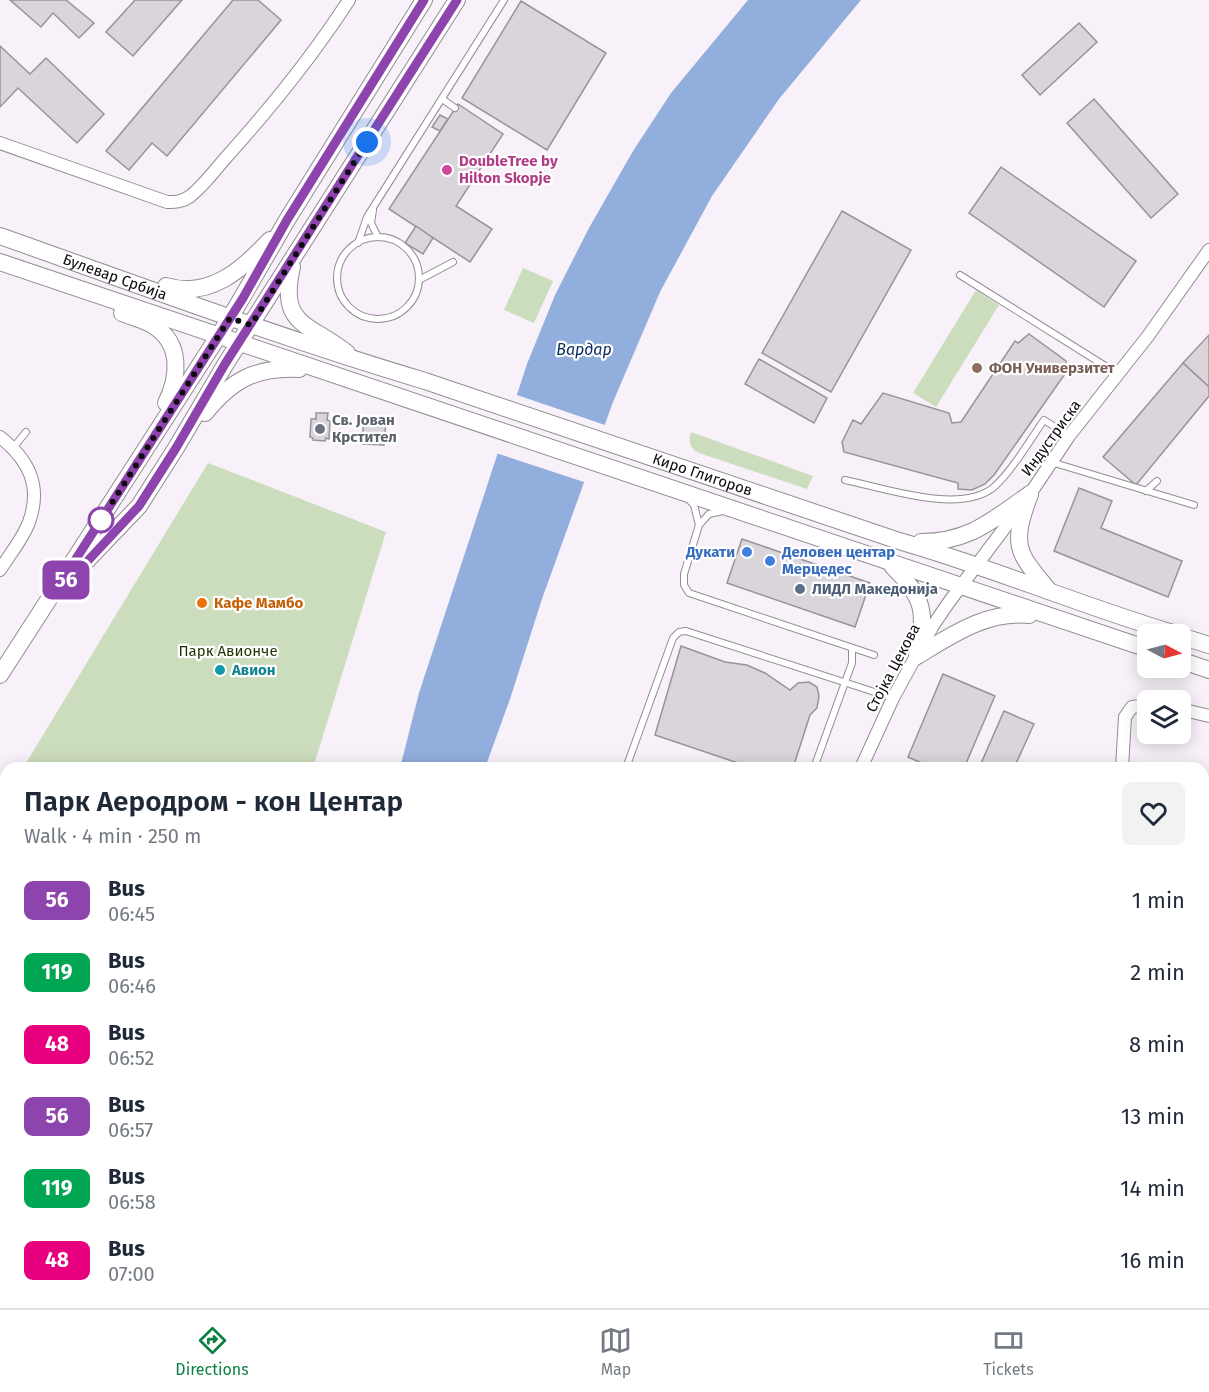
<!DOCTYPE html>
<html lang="en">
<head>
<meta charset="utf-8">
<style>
	:root { --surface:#fff; --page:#f2f2f3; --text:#1f2937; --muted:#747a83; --line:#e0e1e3; --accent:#0b8043 }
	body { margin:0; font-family:"Fira Sans",sans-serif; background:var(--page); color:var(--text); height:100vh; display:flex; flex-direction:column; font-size:22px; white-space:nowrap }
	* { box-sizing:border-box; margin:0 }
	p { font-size:20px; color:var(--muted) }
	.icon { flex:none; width:33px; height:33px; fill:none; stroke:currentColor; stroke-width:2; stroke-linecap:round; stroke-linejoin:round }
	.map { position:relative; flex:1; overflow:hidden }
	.panel { position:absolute; left:0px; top:762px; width:1209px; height:546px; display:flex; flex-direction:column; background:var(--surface); border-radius:18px 18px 0 0; box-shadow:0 3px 15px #0003 }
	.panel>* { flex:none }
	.badge { padding:0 12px; border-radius:9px; font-size:21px; line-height:39px }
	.needle { width:39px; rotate:96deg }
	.controls { position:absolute; left:1137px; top:624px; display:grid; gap:12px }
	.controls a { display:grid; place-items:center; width:54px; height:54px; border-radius:9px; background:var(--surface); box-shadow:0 3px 15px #0003; font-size:30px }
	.you { position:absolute; width:30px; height:30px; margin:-15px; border:4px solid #fff; border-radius:50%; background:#1a73e8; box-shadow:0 0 0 9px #1a73e833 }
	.map>.badge { position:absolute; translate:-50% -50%; box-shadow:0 0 0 3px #fff }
	.round { display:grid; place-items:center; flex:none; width:63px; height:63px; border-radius:9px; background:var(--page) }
	.overview { display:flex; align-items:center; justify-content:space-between; height:102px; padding:0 24px }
	h1 { font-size:28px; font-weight:600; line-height:45px }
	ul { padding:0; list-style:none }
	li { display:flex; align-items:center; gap:18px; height:72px; padding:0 24px }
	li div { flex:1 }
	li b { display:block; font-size:22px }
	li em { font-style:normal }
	li .badge { min-width:66px; font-weight:700; text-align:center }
	.menu { display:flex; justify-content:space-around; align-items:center; height:84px; border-top:2px solid var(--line); background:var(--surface); font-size:16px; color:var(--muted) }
	.menu a { display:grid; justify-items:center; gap:3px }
	.menu .active { color:var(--accent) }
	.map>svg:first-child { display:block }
</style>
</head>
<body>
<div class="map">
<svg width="1209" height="1308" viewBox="0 0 1209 1308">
	<rect width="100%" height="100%" fill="#f8f1f9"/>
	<g fill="#ccddbd">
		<path d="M523 268 553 281 534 323 504 310Z"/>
		<path d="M976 290 999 305 936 407 913 393Z"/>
		<path d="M691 432 813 476 807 489 699 453C690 449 688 441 691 432Z"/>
		<path d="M208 463 386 532 313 768H23Z"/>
		<path d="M0 1075 6 1080V1302H360V1308H0Z"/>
	</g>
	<g fill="#92aedd">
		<path d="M748 0H861L779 99 712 196 660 292 613 402 542 599 510 699 485 768H400L419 693 527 364 555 295 589 228 633 151 671 93Z"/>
		<rect x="360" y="1302" width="76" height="6"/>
	</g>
	<path fill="#f8f1f9" d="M514 394 608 426 587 483 496 453Z"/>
	<g fill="#dad4db" stroke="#99929a" stroke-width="1.5">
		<path d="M10 0H66L94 23 79 38 53 13 41 27Z"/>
		<path d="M135 0H182L133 56 106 32Z"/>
		<path d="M233 0H258L281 20 167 156 152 143 129 170 106 151Z"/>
		<path d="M521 1 606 53 547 150 462 98Z"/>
		<path d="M1079 23 1097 42 1040 95 1022 75Z"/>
		<path d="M0 46 30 74 46 58 104 114 77 143 18 88 0 107Z"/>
		<path d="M1094 99 1178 194 1151 218 1067 123Z"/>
		<path d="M458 104 503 134 456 206 492 229 470 262 389 209Z"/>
		<path d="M440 115 448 119 440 131 432 127Z"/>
		<path d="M1001 167 1136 261 1104 307 969 213Z"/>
		<path d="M842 211 911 250 831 392 762 353Z"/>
		<path d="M416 226 433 238 423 254 405 243Z"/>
		<path d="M1029 334 1066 361 1067 371 994 475 985 484 972 490 958 489V483L844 452 842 442 853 420 861 424 883 393 949 413 952 423 961 422 1015 341 1018 343Z"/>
		<path d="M1209 335V387L1183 363Z"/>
		<path d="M759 359 827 398 814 423 745 384Z"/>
		<path d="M1183 363 1209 387V396L1136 485 1103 457Z"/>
		<path d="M316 413H328L327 420 330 421 329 439 326 438 325 441 313 440V438L310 437 311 419H316Z"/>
		<path d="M370 416H375L376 419 386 420 384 445 362 444 364 418 368 419Z"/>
		<path d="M1079 488 1112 501 1101 528 1182 561 1168 597 1054 551Z"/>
		<path d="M742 539 870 583 855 627 727 583Z"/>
		<path d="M681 646 725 662 747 665 765 673 790 690 798 683 809 682 817 687 819 696 817 708 810 715 793 768H737L738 763 655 735Z"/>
		<path d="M943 674 995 696 964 768H933L908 757Z"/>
		<path d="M1004 711 1034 724 1014 768H979Z"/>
	</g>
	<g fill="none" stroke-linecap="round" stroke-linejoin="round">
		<g stroke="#928c93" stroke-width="8">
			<g id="lane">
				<path d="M442 99 455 108"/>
				<path d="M373 210 371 223 378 237"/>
				<circle cx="378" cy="278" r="41"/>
				<path d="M358 243 367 217 504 0"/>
				<path d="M960 275 1118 374"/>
				<path d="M419 280 453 262"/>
				<path d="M13 448 26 432"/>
				<path d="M1051 462 1194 505"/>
				<path d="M845 480C884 488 961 515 994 487 1012 471 1030 440 1044 420L1069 436"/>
				<path d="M1146 491 1157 481"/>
				<path d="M688 499 694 505 699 525"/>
				<path d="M723 511 709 514 699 525 684 574V585L689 593 874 655"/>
				<path d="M626 768 673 638 679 632 686 631 893 698"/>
				<path d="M814 768 852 663V648"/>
				<path d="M684 1302 689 1308"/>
				<path d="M1111 1308V1302"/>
			</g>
		</g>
		<g stroke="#928c93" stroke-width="14">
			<g id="street">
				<path d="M0 143 167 202C175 202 182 202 189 197 204 186 217 167 230 153 273 105 314 54 349 0"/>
				<path d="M0 437C29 460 42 486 29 522 23 539 9 555 0 570"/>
				<path d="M1180 709 1209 716"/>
				<path d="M861 768 893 698 932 627 949 602 1030 494 1069 436 1148 336 1209 250"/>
				<path d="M1122 768 1125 717 1132 707 1148 705"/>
				<path d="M1203 1065 1209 1060"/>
			</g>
		</g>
		<g stroke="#928c93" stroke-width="18">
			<g id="secondary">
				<path id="s1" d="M0 236C141 286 281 338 425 381L899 541C993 568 1082 606 1176 634"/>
				<path d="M0 262 1148 649"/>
				<path d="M292 267C278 327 310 323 347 353"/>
				<path d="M166 286C209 299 242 270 270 240"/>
				<path d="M122 313C132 317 145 320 154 326 182 344 179 377 166 403"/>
				<path d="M205 413C232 380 255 367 299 369"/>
				<path d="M1030 494C1024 511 1014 535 1022 553 1026 565 1042 581 1049 591"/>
				<path d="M921 542C970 542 992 520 1030 494"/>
				<path d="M893 567C924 597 927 613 917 656"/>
				<path d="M75 573 139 506 176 448 225 365 457 0"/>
				<path d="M1180 636 1209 645"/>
				<path d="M917 656C952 635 986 611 1029 615"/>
				<path d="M1180 660 1209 670"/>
				<path d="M0 675 230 318 287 220 424 0"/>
			</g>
		</g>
		<use href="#lane" stroke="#fff" stroke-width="6"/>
		<use href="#street" stroke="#fff" stroke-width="12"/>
		<use href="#secondary" stroke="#fff" stroke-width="16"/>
	</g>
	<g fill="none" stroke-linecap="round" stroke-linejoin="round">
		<g stroke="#fff" stroke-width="14">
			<path id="line" d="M424 0 287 220 243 298 58 587 82 567 139 506 176 448 225 364 457 0"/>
		</g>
		<use href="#line" stroke="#8e44ad" stroke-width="9"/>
		<path stroke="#0e0c0e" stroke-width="6" stroke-dasharray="0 10.8" d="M101 520 230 318 251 325 367 142"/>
	</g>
	<circle fill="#d1479c" stroke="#fff" stroke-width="2" cx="447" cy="170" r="6"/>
	<circle fill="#8d6e63" stroke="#fff" stroke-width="2" cx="977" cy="368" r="6"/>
	<circle fill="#6b7280" stroke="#fff" stroke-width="2" cx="320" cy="429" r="6"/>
	<circle fill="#fff" stroke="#8e44ad" stroke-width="3" cx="101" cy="520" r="12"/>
	<g fill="#3f7fe0" stroke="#fff" stroke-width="2">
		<circle cx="747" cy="552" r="6"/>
		<circle cx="770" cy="561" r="6"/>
	</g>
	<circle fill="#5c6f8a" stroke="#fff" stroke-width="2" cx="800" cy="589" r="6"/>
	<circle fill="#e8710a" stroke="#fff" stroke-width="2" cx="202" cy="603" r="6"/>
	<circle fill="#0f9aa8" stroke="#fff" stroke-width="2" cx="220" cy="670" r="6"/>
	<g text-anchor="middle" stroke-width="4.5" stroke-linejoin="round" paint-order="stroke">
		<g font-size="15" font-weight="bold" fill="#b23c85" stroke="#fff" text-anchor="start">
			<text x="459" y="166">DoubleTree by<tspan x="459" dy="17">Hilton Skopje</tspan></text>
		</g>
		<g font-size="15" fill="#0e0c0e" stroke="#fff">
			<text dy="5" stroke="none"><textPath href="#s1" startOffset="122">Булевар Србија</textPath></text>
			<text transform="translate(1051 438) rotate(-54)" y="5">Индустриска</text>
			<text dy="5" stroke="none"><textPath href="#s1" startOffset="742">Киро Глигоров</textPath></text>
			<text transform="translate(893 668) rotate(-62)" y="5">Стојка Цекова</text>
		</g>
		<g font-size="15" font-weight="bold" fill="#785e54" stroke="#fff" text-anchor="start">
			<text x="989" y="373">ФОН Универзитет</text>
		</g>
		<g font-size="15" font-weight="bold" fill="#5b616d" stroke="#fff" text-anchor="start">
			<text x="332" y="425">Св. Јован<tspan x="332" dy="17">Крстител</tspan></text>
		</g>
		<g font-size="15" font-weight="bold" fill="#366cbe" stroke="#fff" text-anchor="end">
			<text x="735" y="557">Дукати</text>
			<text x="782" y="557" text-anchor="start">Деловен центар<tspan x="782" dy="17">Мерцедес</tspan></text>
		</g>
		<g font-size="15" font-weight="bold" fill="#4e5e75" stroke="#fff" text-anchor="start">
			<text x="812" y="594">ЛИДЛ Македонија</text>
		</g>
		<g font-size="15" font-weight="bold" fill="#c56008" stroke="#fff" text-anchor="start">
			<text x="214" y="608">Кафе Мамбо</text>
		</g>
		<g font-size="15" fill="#1d3400" stroke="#fff">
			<text x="228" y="656">Парк Авионче</text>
		</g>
		<g font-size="15" font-weight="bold" fill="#0d838f" stroke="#fff" text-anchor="start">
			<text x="232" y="675">Авион</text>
		</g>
		<g font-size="16" font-style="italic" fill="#0b2c63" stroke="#fff">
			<text x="584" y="355">Вардар</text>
		</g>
	</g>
</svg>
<div class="controls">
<a><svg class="needle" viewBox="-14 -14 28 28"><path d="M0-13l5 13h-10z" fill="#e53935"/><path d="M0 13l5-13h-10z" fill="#747a83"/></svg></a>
<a><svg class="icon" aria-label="layers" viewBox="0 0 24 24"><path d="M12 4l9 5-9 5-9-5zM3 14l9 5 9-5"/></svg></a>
</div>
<div class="you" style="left:367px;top:142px"></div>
<b class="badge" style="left:66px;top:580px;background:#8e44ad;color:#fff">56</b>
<section class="panel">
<div class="overview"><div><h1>Парк Аеродром - кон Центар</h1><p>Walk · 4 min · 250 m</p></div><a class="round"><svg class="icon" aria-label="heart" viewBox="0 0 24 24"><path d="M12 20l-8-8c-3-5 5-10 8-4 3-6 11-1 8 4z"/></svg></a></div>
<ul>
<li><span class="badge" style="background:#8e44ad;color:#fff">56</span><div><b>Bus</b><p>06:45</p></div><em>1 min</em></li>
<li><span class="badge" style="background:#00a651;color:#fff">119</span><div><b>Bus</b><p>06:46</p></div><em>2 min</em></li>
<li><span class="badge" style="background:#e6007e;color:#fff">48</span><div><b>Bus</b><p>06:52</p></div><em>8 min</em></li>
<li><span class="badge" style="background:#8e44ad;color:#fff">56</span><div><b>Bus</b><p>06:57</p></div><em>13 min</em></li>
<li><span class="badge" style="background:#00a651;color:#fff">119</span><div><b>Bus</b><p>06:58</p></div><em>14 min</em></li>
<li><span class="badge" style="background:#e6007e;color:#fff">48</span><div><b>Bus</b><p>07:00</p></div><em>16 min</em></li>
</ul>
</section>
</div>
<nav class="menu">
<a class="active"><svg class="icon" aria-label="directions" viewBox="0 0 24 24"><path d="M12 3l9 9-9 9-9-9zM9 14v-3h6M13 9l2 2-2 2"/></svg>Directions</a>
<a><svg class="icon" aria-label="map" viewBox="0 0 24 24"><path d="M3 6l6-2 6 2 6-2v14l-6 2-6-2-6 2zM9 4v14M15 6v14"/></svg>Map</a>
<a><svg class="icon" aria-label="tickets" viewBox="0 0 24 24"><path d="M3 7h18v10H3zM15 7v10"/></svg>Tickets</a>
</nav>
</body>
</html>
